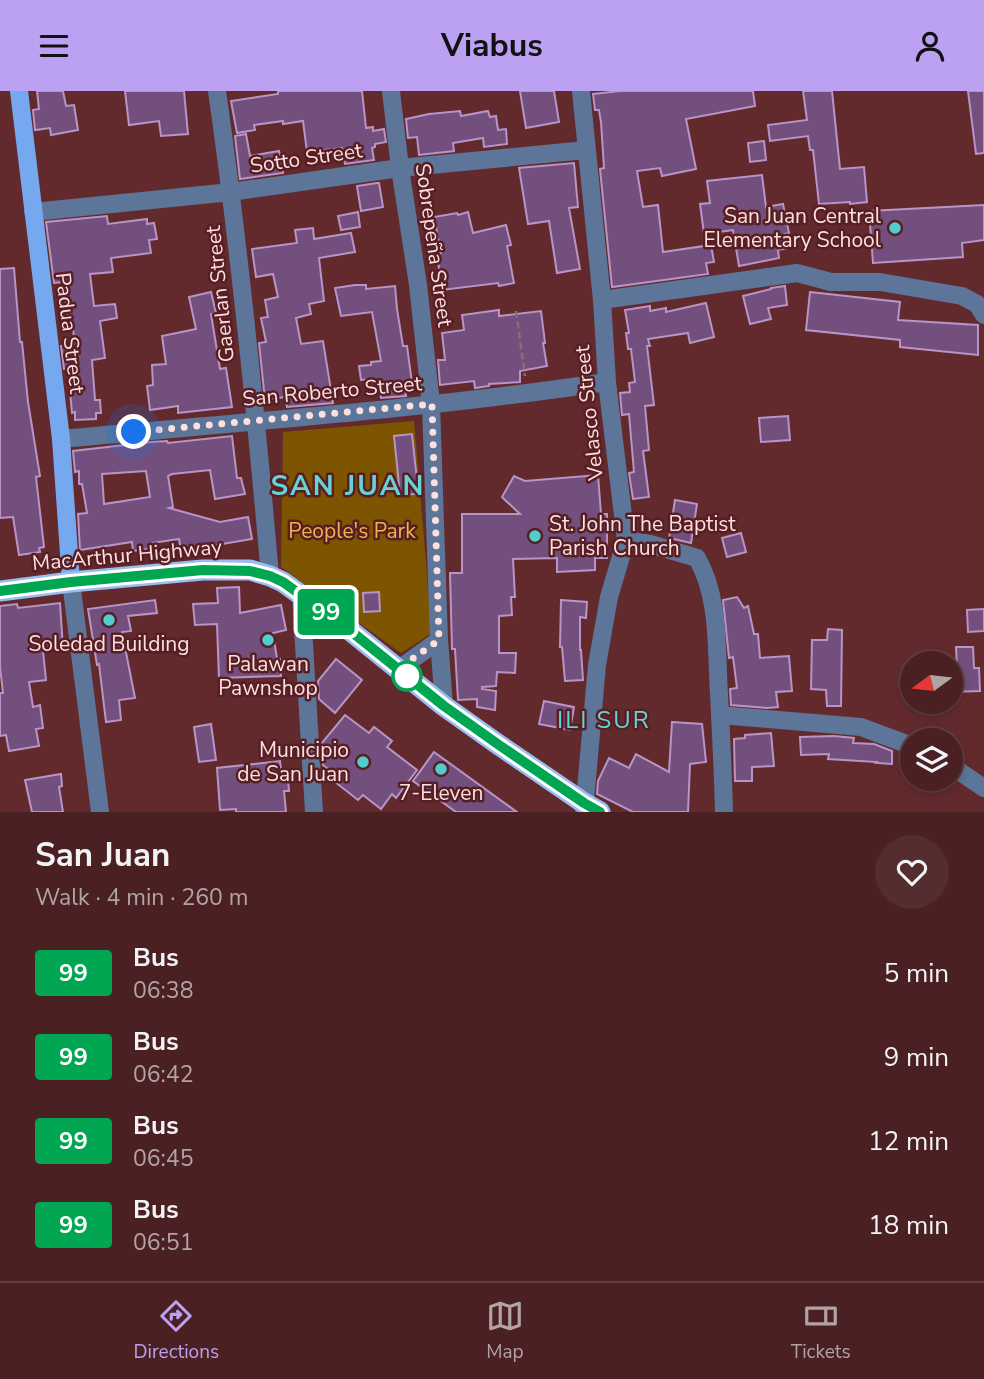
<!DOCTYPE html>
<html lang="en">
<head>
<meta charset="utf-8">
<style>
	:root { --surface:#4a2022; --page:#542d2f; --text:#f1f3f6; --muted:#b2a3a5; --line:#613e40; --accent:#bca0f2 }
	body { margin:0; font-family:"Nunito Sans",sans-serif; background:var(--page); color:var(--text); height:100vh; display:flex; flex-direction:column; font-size:26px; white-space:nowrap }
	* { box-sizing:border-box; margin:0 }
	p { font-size:23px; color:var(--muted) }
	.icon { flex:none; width:38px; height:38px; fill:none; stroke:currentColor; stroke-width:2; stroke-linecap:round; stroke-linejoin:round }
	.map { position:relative; height:721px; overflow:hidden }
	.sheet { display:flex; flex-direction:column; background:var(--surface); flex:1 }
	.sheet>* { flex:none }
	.badge { padding:0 14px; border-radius:5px; font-size:24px; line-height:46px }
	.needle { width:46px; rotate:255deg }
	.buttons { position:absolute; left:900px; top:560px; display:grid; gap:14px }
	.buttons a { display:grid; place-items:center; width:63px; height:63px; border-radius:50%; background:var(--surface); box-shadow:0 4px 10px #0003,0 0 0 2px var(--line); font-size:35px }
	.you { position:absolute; width:35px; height:35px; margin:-18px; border:5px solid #fff; border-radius:50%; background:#1a73e8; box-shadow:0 0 0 10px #1a73e833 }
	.map>.badge { position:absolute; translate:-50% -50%; box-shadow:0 0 0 4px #fff }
	.round { display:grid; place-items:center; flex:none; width:74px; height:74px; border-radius:37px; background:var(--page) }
	.summary { display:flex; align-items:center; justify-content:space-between; height:119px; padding:0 35px }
	h1 { font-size:33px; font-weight:700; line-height:52px }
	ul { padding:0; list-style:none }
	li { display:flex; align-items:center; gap:21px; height:84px; padding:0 35px }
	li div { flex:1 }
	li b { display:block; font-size:26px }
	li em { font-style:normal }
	li .badge { min-width:77px; font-weight:700; text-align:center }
	header { display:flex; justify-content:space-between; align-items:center; height:91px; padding:0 35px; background:var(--accent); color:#111; font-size:32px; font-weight:700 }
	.tab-bar { display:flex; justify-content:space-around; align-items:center; height:98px; border-top:2px solid var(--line); background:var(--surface); font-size:19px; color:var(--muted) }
	.tab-bar a { display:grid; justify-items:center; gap:4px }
	.tab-bar .current { color:var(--accent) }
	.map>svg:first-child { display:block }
</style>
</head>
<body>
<header><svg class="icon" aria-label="menu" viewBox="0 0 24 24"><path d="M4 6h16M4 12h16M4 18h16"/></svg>Viabus<svg class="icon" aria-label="person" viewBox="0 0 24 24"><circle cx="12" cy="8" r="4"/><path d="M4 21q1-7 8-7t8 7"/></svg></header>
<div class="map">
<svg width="984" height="721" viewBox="0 0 984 721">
	<rect width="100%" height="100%" fill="#632a2e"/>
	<path fill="#7d5500" d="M414 330 432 542 401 562 281 476 283 341Z"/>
	<g fill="#724f7d" stroke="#b994c6" stroke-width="2" fill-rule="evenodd">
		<path d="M37 0H63L66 15 74 14 78 39 51 44 50 37 35 39 33 19 39 18Z"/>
		<path d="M125 0H184L188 43 161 45 159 30 129 34Z"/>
		<path d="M278 0H362L366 37 373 36V40L384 38 386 51 375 53V56L372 57 374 69 345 73 342 57 307 61 303 30 283 33V30L254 34 255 39 237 42 231 10 278 3Z"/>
		<path d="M520 0H554L559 31 526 37Z"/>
		<path d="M620 0H753L755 15 686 28 696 78 662 85 660 77 637 80 643 116 658 114 663 161 711 154 714 171 706 172 708 183 612 196 600 78 604 77 601 31 599 19H595L593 3Z"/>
		<path d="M803 0H832L840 78 864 76 867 111 850 113V111L819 113 813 59H810L808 45 770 50 768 34 807 29Z"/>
		<path d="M968 0H984V62L976 63Z"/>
		<path d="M460 20 461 25 488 20 490 26 496 25 498 39 506 38 507 53 484 56 483 47 453 52 454 60 419 64 417 46 408 47 406 28 429 23Z"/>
		<path d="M246 43 250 65 279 60 283 82 240 88 235 45Z"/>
		<path d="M764 50 766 69 750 71 748 52Z"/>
		<path d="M574 72 578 116 569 117 580 178 557 182 549 130 528 133 519 77Z"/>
		<path d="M762 84 766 116 783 113 789 142 785 143 788 157 778 159 779 167 739 175 733 139 704 143 700 113 710 112 707 90Z"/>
		<path d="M377 92H379L383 116 361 120 357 95Z"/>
		<path d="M984 114V149L962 152 963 166 873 172 869 120Z"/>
		<path d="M358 121 360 136 341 139 338 125Z"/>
		<path d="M468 121 473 142 506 134 511 154 507 155 514 192 499 195 498 192 442 199 437 163 441 162 434 126 457 122 458 124Z"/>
		<path d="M107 125 108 133 147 128V133L154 132 157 148 149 149 151 162 111 167 113 181 90 183 94 215 115 213 117 227 100 230 105 267 92 269 95 309H100L101 322H96V328L75 329V321L72 322 68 278H64L61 255 75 254 71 222 67 223 64 191 54 192 46 131Z"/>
		<path d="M313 137 314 148 351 142 355 161 319 167 324 210 309 213 311 223 296 227 301 253 323 250 333 312 287 316 285 306 265 309 259 252 266 251 261 227 268 226 265 209 278 206 273 183 256 186 252 158 297 152 295 139Z"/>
		<path d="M14 177 20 251H22L28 311 40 385 36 386 44 456 39 457 40 461 19 464 13 426 0 427V178Z"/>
		<path d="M355 194H366V198L395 195 397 218 403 255H407L412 292 404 293 406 305 381 307 380 297H373L372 288 361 289 359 275 371 274V271L381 270 372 221 341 225 335 197Z"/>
		<path d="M785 195 787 214 768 217 771 228 750 233 743 205 771 198V197Z"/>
		<path d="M211 201 216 222 211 223 220 278 226 277 232 316 178 322V315L150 319 147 295 153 294 152 274 166 273 162 245 196 238 189 206Z"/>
		<path d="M810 201 900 211 898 229 978 234V264L900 256V249L806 239Z"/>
		<path d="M706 212 714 246 690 252 688 242 648 248 650 255H647L654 314 645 315 649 359 643 360 649 406 633 408 629 382 634 381 629 323 622 324 620 302 630 301 629 292 635 291 631 258H628L626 242H629L625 219 650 215V220L666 217V221Z"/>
		<path d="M499 219V225L541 220 545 252H543L547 275 520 280V291L489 293V295L475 297 474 290 440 294 438 269H445L442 242 464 239 462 224Z"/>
		<path d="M788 325 790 349 761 351 759 327Z"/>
		<path d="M412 343 418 399 415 403 400 404 394 345Z"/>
		<path d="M232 345 237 387H241L245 403 215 408 210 379 172 383 168 385 173 416 169 417 220 431 248 426 252 448 181 460 179 448 152 452 153 457 133 460 132 451 80 459 78 423 87 422 82 393H79V380L75 381 73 360 151 351 167 350 168 352ZM146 380 150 406 104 413 102 383Z"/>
		<path d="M598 384 601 423H607V467H595V479L557 481V467L513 468 515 506H511L512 524 499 525V562H516L515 582 497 581 496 595 482 596V598L496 600 495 619 477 616V608L458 609 455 558H452L450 482H462V423H520L502 406 514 385 525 390Z"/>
		<path d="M675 409 697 413 691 452 669 447Z"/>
		<path d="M741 442 746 461 727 466 722 447Z"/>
		<path d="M239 496 240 522 281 514 286 539 273 542 277 568H280L281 585 219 587 217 533 195 534 193 513 218 512 217 497Z"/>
		<path d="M379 501 380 520 364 521 363 502Z"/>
		<path d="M737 506 744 517 748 515 754 543H758L760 567 789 565 792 600 776 601 778 616 767 617 731 614 730 598 737 597 733 566 729 567 723 509Z"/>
		<path d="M155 509 157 522 128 525 131 540 122 541 135 607 119 609 121 629 106 631 99 573 97 574 88 518Z"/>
		<path d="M561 509 587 511 586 527 580 526V559H581L583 589 565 590 562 556H560Z"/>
		<path d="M60 512 63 558 43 560 46 589 29 591 33 616 40 614 43 637 36 638 39 655 9 660 6 644 0 645V602H3L0 576V515L17 513 18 517Z"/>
		<path d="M984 518V540L968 541 967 519Z"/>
		<path d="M828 538 842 539 841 615H827L826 599 811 598 812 549H827Z"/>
		<path d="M956 556H973L974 577H979L980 600 950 601V577H957Z"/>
		<path d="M336 568 362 589 335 622 319 608 318 590Z"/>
		<path d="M544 610 574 616 570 639 539 633Z"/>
		<path d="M345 624 369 642 374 636 392 650 387 656 417 679 396 707 392 703 381 718 363 704 358 709 330 687 333 682 323 674 321 653Z"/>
		<path d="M672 631 702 633 706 671 690 673 688 721H633L597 703 598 690 609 667 629 677 636 663 669 681Z"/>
		<path d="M211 633 216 669 199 671 194 636Z"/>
		<path d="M771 642 774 675 752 676V690H735L734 648 745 647V644Z"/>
		<path d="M834 645 854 647 853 652 874 653 892 660V673L876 672 877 671 828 668 829 663 801 664 800 646Z"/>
		<path d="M434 661 517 721H456L413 690Z"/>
		<path d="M280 670 281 679H287L289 700H284L286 721H236V718L220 719 217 677Z"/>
		<path d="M61 683 62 695 59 696 63 721H32L25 689Z"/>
	</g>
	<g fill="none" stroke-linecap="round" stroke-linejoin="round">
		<path stroke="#97686a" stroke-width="2.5" stroke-dasharray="7 3.5" stroke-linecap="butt" d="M516 220 525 285"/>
		<g stroke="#5c7598" stroke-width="18">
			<path d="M217 0C240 161 256 323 270 485"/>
			<path d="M391 0 400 77 418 194 431 313 439 549 444 615"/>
			<path d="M581 0 602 209 607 291 626 449 609 506 597 574 584 721"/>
			<path d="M33 121 231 101 400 77 586 59"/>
			<path d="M602 209 797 182 831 191H880L962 205 977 213 984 224"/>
			<path d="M61 348C243 331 426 318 607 291"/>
			<path d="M626 449 650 453 697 467C720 507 716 558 719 603 721 642 723 682 724 721"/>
			<path d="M71 491 100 721"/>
			<path d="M301 503 314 721"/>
			<path d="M399 578 439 549"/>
			<path d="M720 624 861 636 912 655"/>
			<path d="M950 674 984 697"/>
		</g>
		<path stroke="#76a8f0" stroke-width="18" d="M19 0 61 348 71 491"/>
		<path stroke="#99bdf0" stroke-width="21" d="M0 500 71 491 203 479H250L270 485 283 491 347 537 444 615 499 654 584 712 600 721"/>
	</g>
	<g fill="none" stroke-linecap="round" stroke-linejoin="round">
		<g stroke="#fff" stroke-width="16">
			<path id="line" d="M0 500 71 491 203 479 250 480 270 485 283 491 347 537 444 615 499 654 584 712 600 721"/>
		</g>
		<use href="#line" stroke="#00a651" stroke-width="10"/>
		<path stroke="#fcdfdf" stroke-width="7" stroke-dasharray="0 12.6" d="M134 341 432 313 439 549 398 578 407 585"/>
	</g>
	<g fill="#52cdcf" stroke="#571f24" stroke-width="2.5">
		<circle cx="895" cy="137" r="7"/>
		<circle cx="535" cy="445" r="7"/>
		<circle cx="109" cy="529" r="7"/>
		<circle cx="268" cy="549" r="7"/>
		<circle cx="363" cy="671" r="7"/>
		<circle cx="441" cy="678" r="7"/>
	</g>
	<circle fill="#fff" stroke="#00a651" stroke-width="3.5" cx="407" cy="585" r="14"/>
	<g text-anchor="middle" stroke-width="5" stroke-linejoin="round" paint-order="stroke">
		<g font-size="21" fill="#fcdfdf" stroke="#571f24">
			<text transform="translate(306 67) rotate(-8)" y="7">Sotto Street</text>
			<text transform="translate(434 154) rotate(82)" y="7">Sobrepeña Street</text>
			<text transform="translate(220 203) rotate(-96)" y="7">Gaerlan Street</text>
			<text transform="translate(70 242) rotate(83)" y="7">Padua Street</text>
			<text transform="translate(332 300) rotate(-5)" y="7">San Roberto Street</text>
			<text transform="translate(589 322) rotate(-96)" y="7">Velasco Street</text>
			<text transform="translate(127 464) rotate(-5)" y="7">MacArthur Highway</text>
		</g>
		<g font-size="21" fill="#fcdfdf" stroke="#571f24">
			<text x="881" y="132" text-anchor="end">San Juan Central<tspan x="881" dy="24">Elementary School</tspan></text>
			<text x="549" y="440" text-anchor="start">St. John The Baptist<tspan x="549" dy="24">Parish Church</tspan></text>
			<text x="109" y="560">Soledad Building</text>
			<text x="268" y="580">Palawan<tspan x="268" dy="24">Pawnshop</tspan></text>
			<text x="349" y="666" text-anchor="end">Municipio<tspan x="349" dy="24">de San Juan</tspan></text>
			<text x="441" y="709">7-Eleven</text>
		</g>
		<g font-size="21" fill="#efb34e" stroke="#571f24">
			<text x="352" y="447">People's Park</text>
		</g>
		<g font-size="24" letter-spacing="2" fill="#66d3d6" stroke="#571f24">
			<text x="604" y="637">ILI SUR</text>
		</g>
		<g font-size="28" font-weight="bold" letter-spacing="2" fill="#66d3d6" stroke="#571f24">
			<text x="348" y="404">SAN JUAN</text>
		</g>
	</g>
</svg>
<div class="buttons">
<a><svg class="needle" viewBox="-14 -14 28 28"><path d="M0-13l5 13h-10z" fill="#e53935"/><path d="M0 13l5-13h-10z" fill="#b2a3a5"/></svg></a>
<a><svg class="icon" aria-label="layers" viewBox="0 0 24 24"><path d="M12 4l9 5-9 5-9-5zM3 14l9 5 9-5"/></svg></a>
</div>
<div class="you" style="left:134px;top:341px"></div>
<b class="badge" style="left:326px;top:521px;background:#00a651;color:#fff">99</b>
</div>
<section class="sheet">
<div class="summary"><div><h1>San Juan</h1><p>Walk · 4 min · 260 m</p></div><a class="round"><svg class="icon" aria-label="heart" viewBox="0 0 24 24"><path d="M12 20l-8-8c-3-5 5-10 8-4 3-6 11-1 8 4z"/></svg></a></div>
<ul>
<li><span class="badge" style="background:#00a651;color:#fff">99</span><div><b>Bus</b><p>06:38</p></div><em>5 min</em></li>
<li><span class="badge" style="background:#00a651;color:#fff">99</span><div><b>Bus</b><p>06:42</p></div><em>9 min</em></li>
<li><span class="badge" style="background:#00a651;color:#fff">99</span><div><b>Bus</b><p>06:45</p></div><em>12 min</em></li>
<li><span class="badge" style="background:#00a651;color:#fff">99</span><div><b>Bus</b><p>06:51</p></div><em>18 min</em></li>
</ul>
</section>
<nav class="tab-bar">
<a class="current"><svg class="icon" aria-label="directions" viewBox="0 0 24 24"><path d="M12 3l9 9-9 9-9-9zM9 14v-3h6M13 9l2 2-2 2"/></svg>Directions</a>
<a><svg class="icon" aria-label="map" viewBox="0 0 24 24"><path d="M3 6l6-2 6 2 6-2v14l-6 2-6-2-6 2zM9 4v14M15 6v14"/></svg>Map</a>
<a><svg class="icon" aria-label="tickets" viewBox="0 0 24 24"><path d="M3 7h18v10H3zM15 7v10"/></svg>Tickets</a>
</nav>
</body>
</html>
